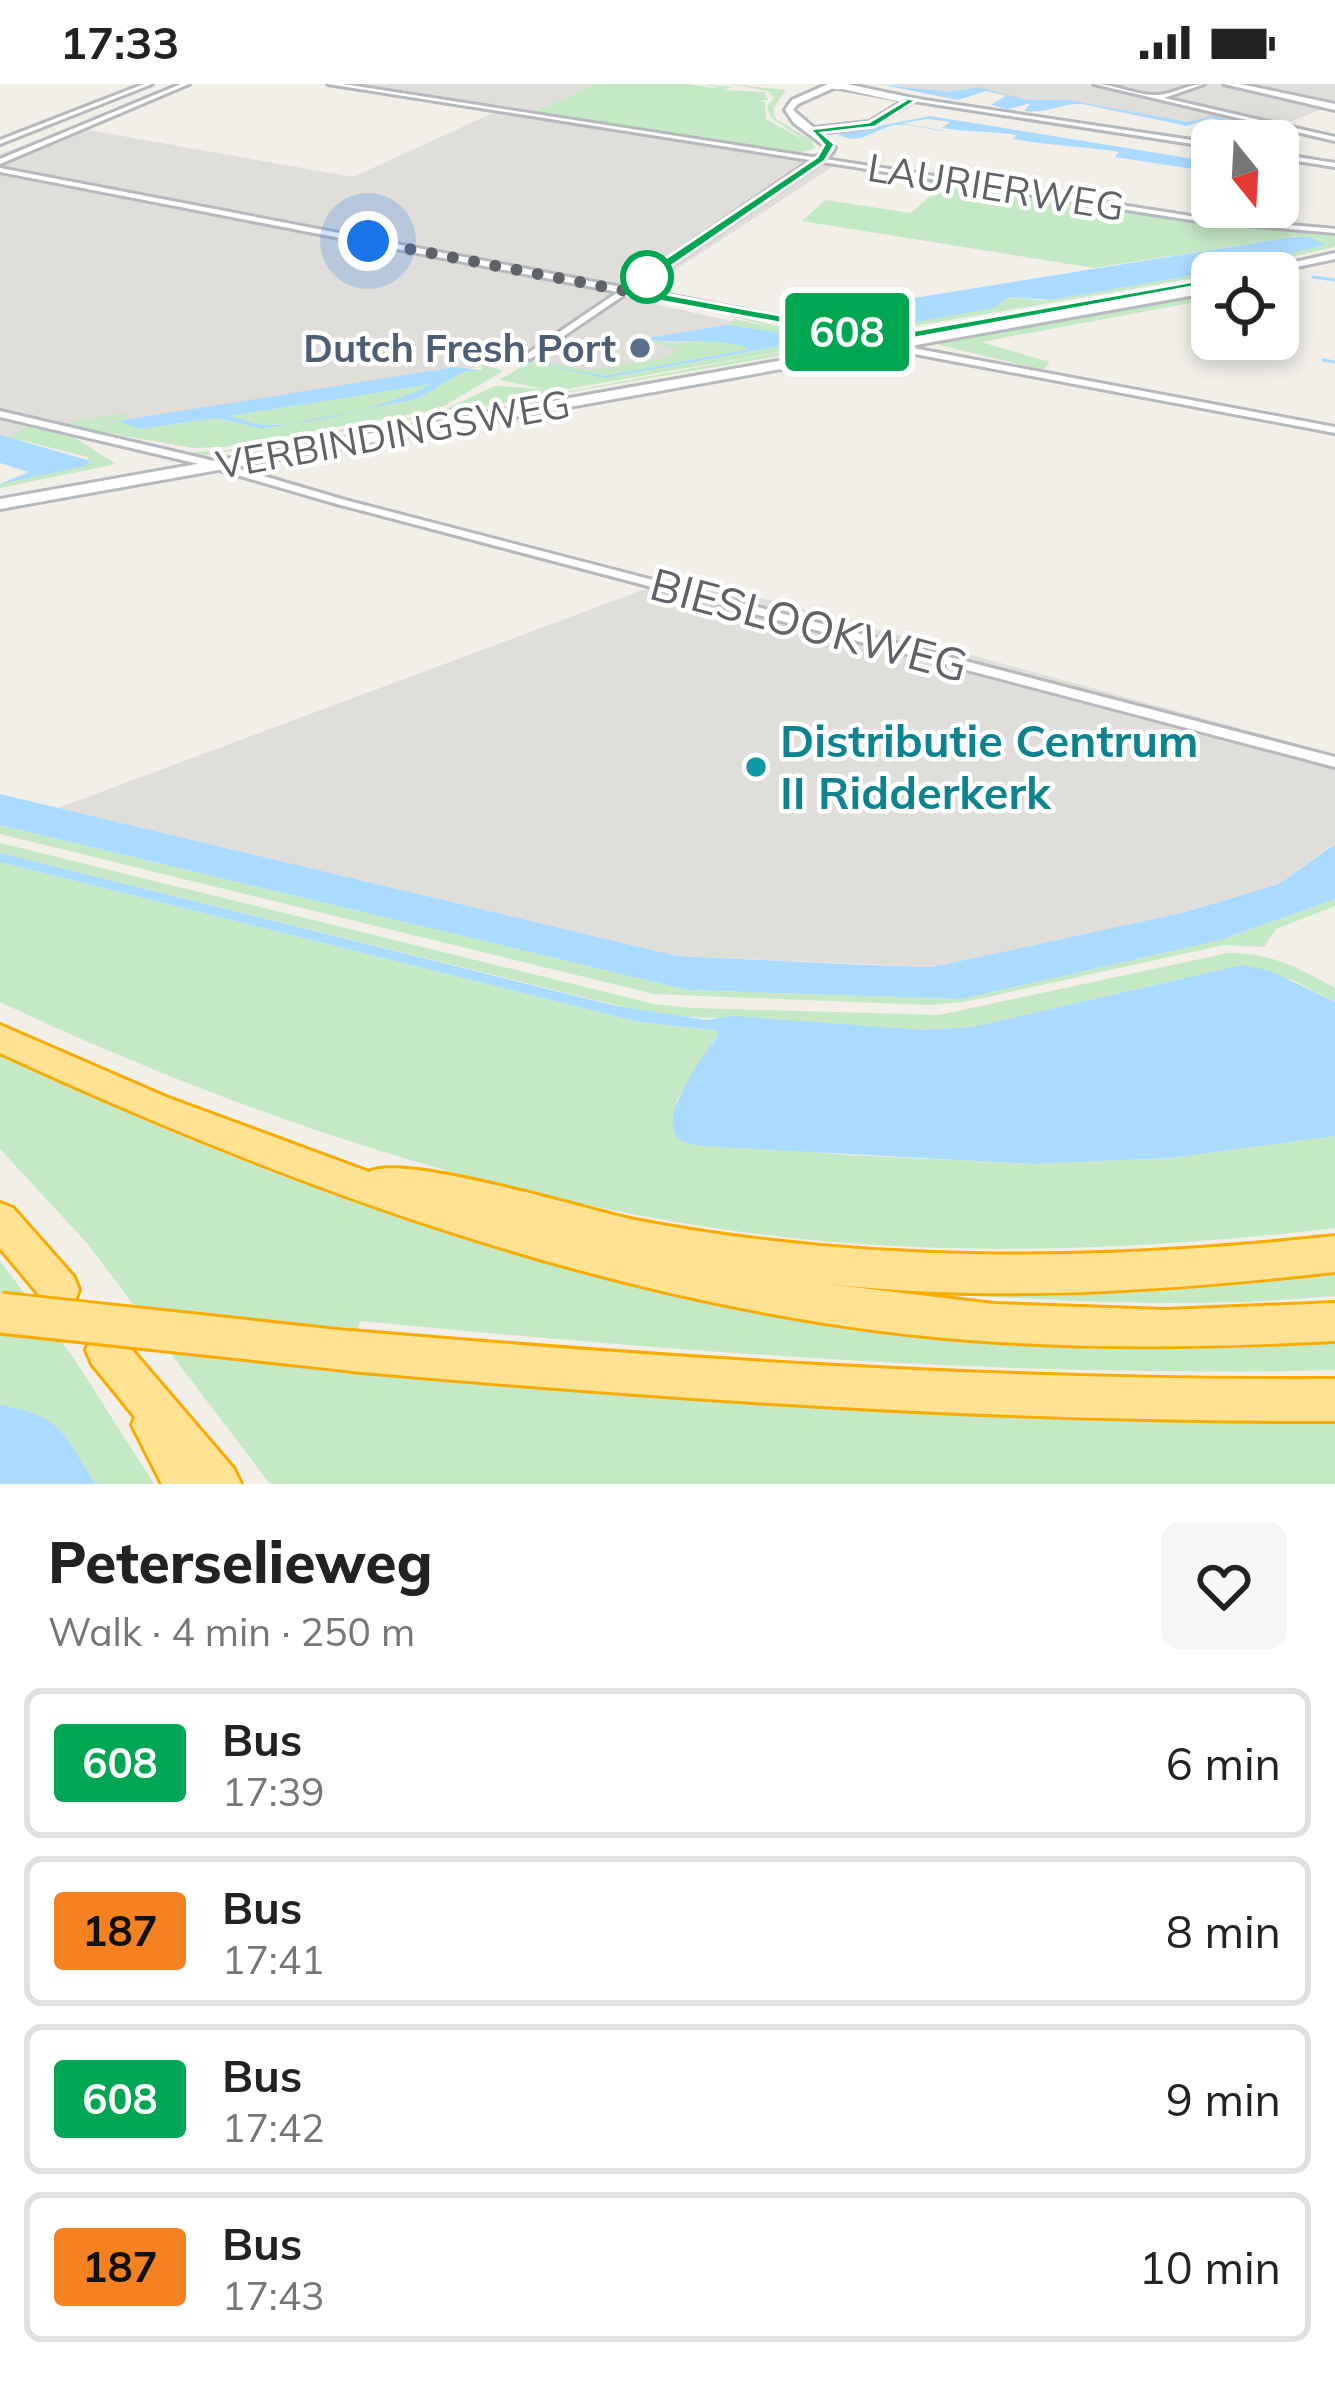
<!DOCTYPE html>
<html lang="en">
<head>
<meta charset="utf-8">
<style>
	:root { --surface:#fff; --page:#f6f6f6; --text:#222; --muted:#767676; --line:#e0e0e0 }
	body { margin:0; font-family:Mulish,sans-serif; background:var(--page); color:var(--text); height:100vh; display:flex; flex-direction:column; font-size:45px; white-space:nowrap }
	* { box-sizing:border-box; margin:0 }
	p { font-size:39px; color:var(--muted) }
	.icon { flex:none; width:66px; height:66px; fill:none; stroke:currentColor; stroke-width:2; stroke-linecap:round; stroke-linejoin:round }
	.map { position:relative; height:1400px; overflow:hidden }
	.details { display:flex; flex-direction:column; background:var(--surface); flex:1 }
	.details>* { flex:none }
	.badge { padding:0 24px; border-radius:9px; font-size:42px; line-height:78px }
	.needle { width:78px; rotate:162deg }
	.tools { position:absolute; left:1191px; top:36px; display:grid; gap:24px }
	.tools a { display:grid; place-items:center; width:108px; height:108px; border-radius:18px; background:var(--surface); box-shadow:0 6px 18px #0003; font-size:60px }
	.you { position:absolute; width:60px; height:60px; margin:-30px; border:9px solid #fff; border-radius:50%; background:#1a73e8; box-shadow:0 0 0 18px #1a73e833 }
	.map>.badge { position:absolute; translate:-50% -50%; box-shadow:0 0 0 6px #fff }
	.round { display:grid; place-items:center; flex:none; width:126px; height:126px; border-radius:18px; background:var(--page) }
	.head { display:flex; align-items:center; justify-content:space-between; height:204px; padding:0 48px }
	h1 { font-size:57px; font-weight:800; line-height:90px }
	ul { padding:0; list-style:none }
	li { display:flex; align-items:center; gap:36px; height:150px; margin:0 24px 18px; padding:0 24px; border:6px solid var(--line); border-radius:18px }
	li div { flex:1 }
	li b { display:block; font-size:45px }
	li em { font-style:normal }
	li .badge { min-width:132px; font-weight:700; text-align:center }
	.status { display:flex; justify-content:space-between; align-items:center; height:84px; padding:0 60px; background:var(--surface); direction:ltr }
	.status svg { height:33px; fill:currentColor }
	.map>svg:first-child { display:block }
</style>
</head>
<body>
<div class="status"><b>17:33</b><svg viewBox="0 0 49 12"><path d="M0 12V9h3v3zM5 12V6h3v6zM10 12V3h3v9zM15 12V0h3v12zM26 1h20v11H26zM47 4h2v5h-2z"/></svg></div>
<div class="map">
<svg width="1335" height="1400" viewBox="0 0 1335 1400">
	<rect width="100%" height="100%" fill="#f1efe8"/>
	<g fill="#e0deda">
		<path d="M362 0H585L594 1 535 28Z"/>
		<path d="M889 0H1335V20L1272 45 1209 33 1189 39 1077 18H1030L981 6 958 11Z"/>
		<path d="M493 29 835 81 631 215 813 255 603 295 511 278 0 360V70L71 43 353 93Z"/>
		<path d="M680 492 1335 670V759L1279 800 1186 828 933 883 677 872 58 724Z"/>
	</g>
	<g fill="#c5e8c5">
		<path d="M586 0H687L721 5 707 1 732 3 723 6 764 8 768 16 755 17 765 18 766 35 810 60 771 34 767 22 774 14 768 7 730 0 786 6 773 25 776 35 811 56 815 64 796 70 535 28 592 2Z"/>
		<path d="M908 91 1202 137 1318 146 1335 151V163L1212 191 892 246 853 247 802 238 810 232 869 244 992 224 1008 213 1046 217 1198 190 1325 161 1297 152 1094 184 802 137 825 116 911 129 936 107 903 96Z"/>
		<path d="M1212 206V215L981 258 1050 278 1043 286 939 261 944 255Z"/>
		<path d="M717 228 823 253 811 251 806 261 790 266 567 305H544L499 296 533 276 589 286 667 274 677 265 642 255 678 260 712 254 753 264 605 292 554 283 606 294 802 258 788 250 728 241 735 235 771 243Z"/>
		<path d="M813 262 824 264 206 371 182 369 227 366 437 329 495 302 571 307Z"/>
		<path d="M484 281 503 287 439 325 223 363 193 364 56 340 128 329 129 334 119 337 139 345 216 334 263 345 417 315 465 287 481 286Z"/>
		<path d="M436 299C391 326 324 337 272 341 257 342 240 335 226 332Z"/>
		<path d="M33 341 72 352 116 380 0 404V400L89 379 88 373 8 353Z"/>
		<path d="M0 741 688 906 961 915 1220 856 1335 815V822L1276 845 1264 863 1224 861 964 918 929 921 654 910 0 750Z"/>
		<path d="M0 759 654 920 693 924 939 931 1228 869C1269 868 1299 884 1335 904V918L1293 896 1242 881 973 943 923 946 656 931 0 769Z"/>
		<path d="M0 778 639 938 716 946 718 950 677 1016 675 1049 683 1057 847 1071 1033 1080 1170 1074 1335 1052V1144C1140 1167 931 1175 735 1147 478 1111 234 1028 0 918Z"/>
		<path d="M0 970C320 1127 669 1233 1026 1260 1129 1268 1232 1263 1335 1258V1286C1010 1294 683 1268 360 1237L347 1287 495 1288 1335 1327V1400H270L86 1158 0 1065Z"/>
		<path d="M0 1177 73 1273 154 1400H96C61 1348 65 1333 0 1321Z"/>
		<path d="M1335 1187V1212C1191 1225 1048 1218 904 1206 1049 1205 1192 1206 1335 1187Z"/>
	</g>
	<g fill="#aadaff" fill-rule="evenodd">
		<path d="M879 0 949 8 978 3 1027 16H1068L1187 38 1212 32 1268 46 1254 57H1240L1256 45 1211 34 1187 42 1082 20C1061 19 1046 30 1024 27L1031 19 1008 25 991 21 1007 11 986 7 958 16Z"/>
		<path d="M930 32 1212 78V84L1193 85 1115 73 1119 68C1084 62 1049 62 1013 55L1017 51C992 47 968 48 942 44L950 38 928 35 902 39 946 47C931 47 910 38 895 41 874 45 859 63 838 50Z"/>
		<path d="M1292 153H1310L1325 161 1210 188 1051 216 1008 213 993 224 916 238 867 243 808 231Z"/>
		<path d="M728 241 788 250 802 258 605 294 539 280 605 292 750 265C717 251 679 261 642 255Z"/>
		<path d="M456 283 483 287H465L417 315 263 345 216 334 139 345 118 337ZM431 300C401 319 304 343 266 341 255 341 240 335 229 332Z"/>
		<path d="M0 351 91 377 85 382 0 400 29 388 0 379Z"/>
		<path d="M0 710 677 872 866 881 933 883 1186 828 1279 800 1335 760V815L1220 856 961 915 688 906 0 741Z"/>
		<path d="M0 769 616 922 707 936 733 932 923 946 973 943 1242 881 1271 887 1335 918V1052L1170 1074 1033 1080 702 1062C693 1060 680 1059 675 1050 662 1026 705 971 718 951L716 946 639 938 0 778Z"/>
		<path d="M0 1321C65 1333 61 1348 96 1400H0Z"/>
	</g>
	<g fill="none" stroke-linecap="round" stroke-linejoin="round">
		<g stroke="#aadaff" stroke-width="3">
			<path d="M1313 193 1335 196"/>
			<path d="M1323 276 1335 278"/>
		</g>
		<g stroke="#b5b8bc" stroke-width="6">
			<g id="street">
				<path d="M144 0H152L0 60V56Z"/>
				<path d="M181 0H189L0 80V75Z"/>
				<path d="M328 0H343L1191 132 1335 145V149L1191 136Z"/>
				<path d="M1094 0C1115 0 1134 11 1154 11 1171 12 1187 0 1204 0L1164 14 1335 53V57Z"/>
				<path d="M911 14 1212 59V63L913 17Z"/>
				<path d="M1278 70 1335 79V83L1278 74Z"/>
				<path d="M0 84 626 204 630 207 530 275 525 272 527 270 618 208 0 88Z"/>
				<path d="M886 259 1335 343V349L883 264 881 262Z"/>
				<path d="M0 327 206 375 345 416 1335 673V683L337 420 199 380 0 333Z"/>
			</g>
		</g>
		<g stroke="#b6babf" stroke-width="6">
			<g id="secondary">
				<path d="M828 0H847L917 15 874 42 821 49 835 64 829 73 637 205 899 256 1212 200V208L0 425V415L885 258 620 207 822 69 825 64 822 60 794 39 785 26 792 16ZM836 3 839 4 905 16 869 38 814 44 793 26 798 20Z"/>
				<path d="M1224 0H1240L1335 20V26Z"/>
				<path d="M1335 169V175L1269 189H1246Z"/>
			</g>
		</g>
		<g stroke="#f9ab00" stroke-width="6">
			<g id="highway">
				<path d="M0 941 166 1013 369 1088C404 1069 586 1126 635 1136 868 1181 1101 1177 1335 1152V1188C1164 1207 991 1219 820 1199L994 1220 1166 1226 1335 1219V1257C1222 1263 1112 1265 999 1258 654 1237 310 1112 0 969Z"/>
				<path d="M0 1119 13 1124 74 1193 79 1206 74 1219 60 1225 46 1219 0 1164Z"/>
				<path d="M106 1246 120 1252 234 1385 241 1400H162L132 1341 135 1333 92 1280 86 1266 92 1252Z"/>
				<path d="M351 1247C678 1275 1006 1297 1335 1295V1337C1006 1338 678 1316 351 1287L337 1281 331 1267 337 1253Z"/>
			</g>
		</g>
		<use href="#street" fill="#fff" fill-rule="evenodd"/>
		<use href="#secondary" fill="#fff" fill-rule="evenodd"/>
		<use href="#highway" fill="#fde293" fill-rule="evenodd"/>
		<g stroke="#b6babf" stroke-width="12" stroke-linecap="butt">
			<path id="secondary-bridge" d="M832 0 839 1"/>
		</g>
		<g stroke="#f9ab00" stroke-width="45" stroke-linecap="butt">
			<path id="highway-bridge" d="M0 1229 351 1267"/>
		</g>
		<use href="#secondary-bridge" stroke="#fff" stroke-width="9"/>
		<use href="#highway-bridge" stroke="#fde293" stroke-width="39"/>
	</g>
	<path fill="#00a651" stroke="#fff" stroke-width="3" d="M827 0 917 16 875 43 822 49 835 60 825 77 638 205 888 251 1212 194 1219 198 888 259 621 210V204L817 73 824 61 810 45 869 38 904 17Z"/>
	<g fill="none" stroke-linecap="round" stroke-linejoin="round">
		<path stroke="#5f6368" stroke-width="12" stroke-dasharray="0 21.6" d="M368 157 626 207 647 193"/>
	</g>
	<circle fill="#fff" stroke="#00a651" stroke-width="6" cx="647" cy="193" r="24"/>
	<circle fill="#5c6f8a" stroke="#fff" stroke-width="4.5" cx="640" cy="264" r="12"/>
	<circle fill="#0f9aa8" stroke="#fff" stroke-width="4.5" cx="756" cy="683" r="12"/>
	<g text-anchor="middle" stroke-width="9" stroke-linejoin="round" paint-order="stroke">
		<g font-size="39" fill="#5f6368" stroke="#fff">
			<text transform="translate(996 103) rotate(9)" y="14">LAURIERWEG</text>
			<text transform="translate(393 350) rotate(-10)" y="14">VERBINDINGSWEG</text>
		</g>
		<g font-size="39" font-weight="bold" fill="#4e5e75" stroke="#fff" text-anchor="end">
			<text x="616" y="278">Dutch Fresh Port</text>
		</g>
		<g font-size="45" fill="#5f6368" stroke="#fff">
			<text transform="translate(809 541) rotate(15)" y="16">BIESLOOKWEG</text>
		</g>
		<g font-size="45" font-weight="bold" fill="#0d838f" stroke="#fff" text-anchor="start">
			<text x="780" y="673">Distributie Centrum<tspan x="780" dy="52">II Ridderkerk</tspan></text>
		</g>
	</g>
</svg>
<div class="tools">
<a><svg class="needle" viewBox="-14 -14 28 28"><path d="M0-13l5 13h-10z" fill="#e53935"/><path d="M0 13l5-13h-10z" fill="#767676"/></svg></a>
<a><svg class="icon" aria-label="locate" viewBox="0 0 24 24"><circle cx="12" cy="12" r="6"/><path d="M12 2v4M12 18v4M2 12h4M18 12h4"/></svg></a>
</div>
<div class="you" style="left:368px;top:157px"></div>
<b class="badge" style="left:847px;top:248px;background:#00a651;color:#fff">608</b>
</div>
<section class="details">
<div class="head"><div><h1>Peterselieweg</h1><p>Walk · 4 min · 250 m</p></div><a class="round"><svg class="icon" aria-label="heart" viewBox="0 0 24 24"><path d="M12 20l-8-8c-3-5 5-10 8-4 3-6 11-1 8 4z"/></svg></a></div>
<ul>
<li><span class="badge" style="background:#00a651;color:#fff">608</span><div><b>Bus</b><p>17:39</p></div><em>6 min</em></li>
<li><span class="badge" style="background:#f58220;color:#111">187</span><div><b>Bus</b><p>17:41</p></div><em>8 min</em></li>
<li><span class="badge" style="background:#00a651;color:#fff">608</span><div><b>Bus</b><p>17:42</p></div><em>9 min</em></li>
<li><span class="badge" style="background:#f58220;color:#111">187</span><div><b>Bus</b><p>17:43</p></div><em>10 min</em></li>
</ul>
</section>
</body>
</html>
